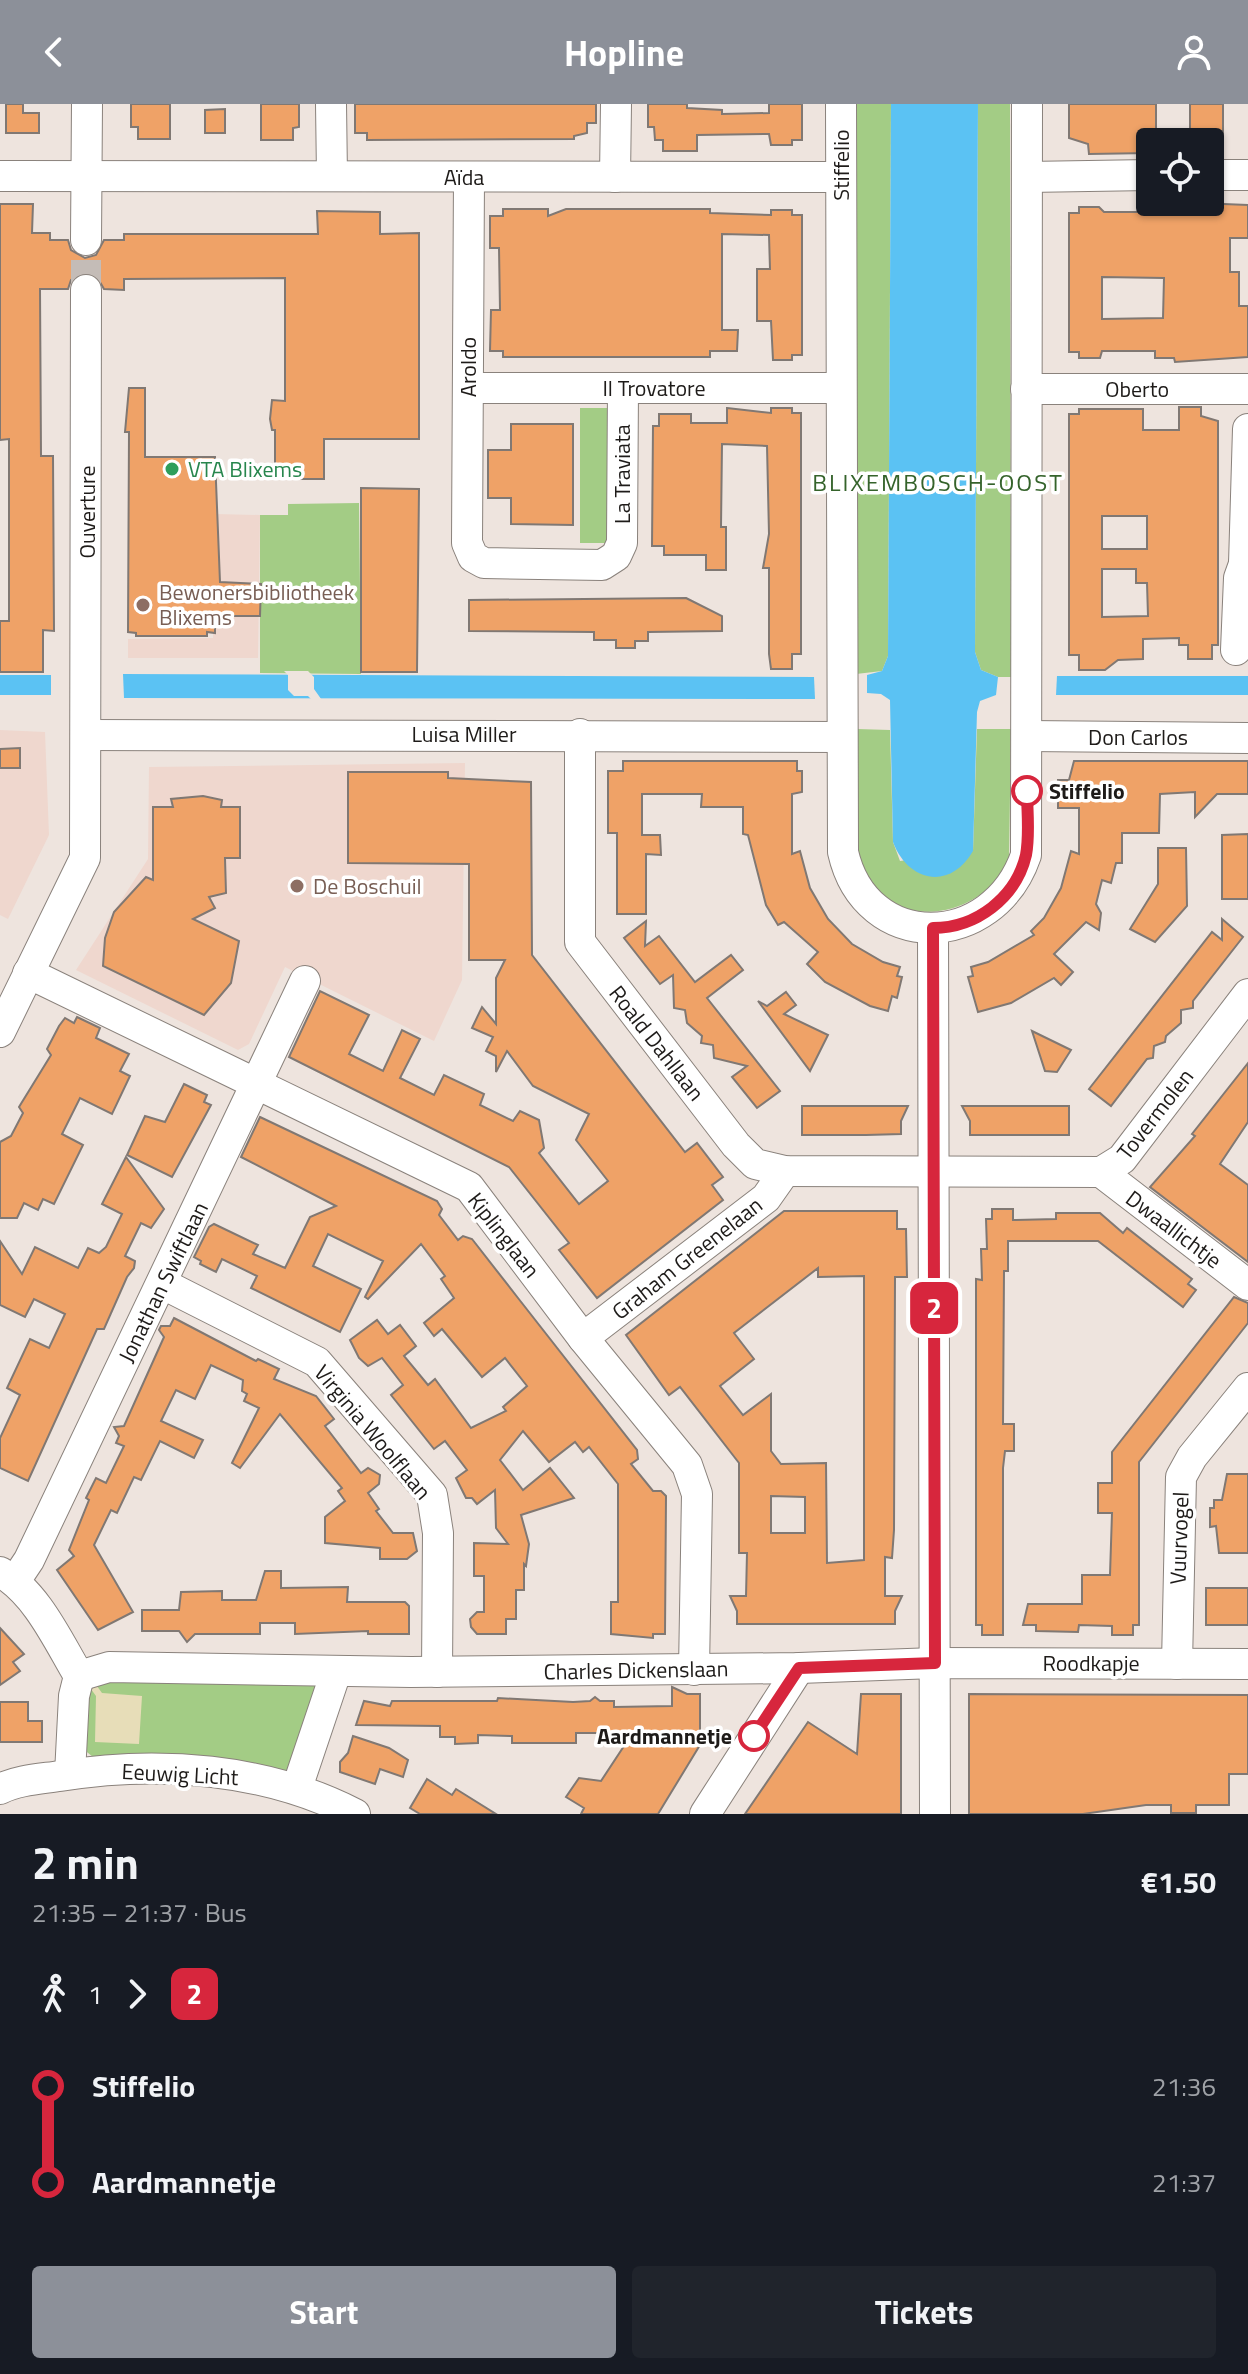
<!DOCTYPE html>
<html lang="en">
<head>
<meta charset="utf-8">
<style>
	:root { --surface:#171b24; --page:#20242c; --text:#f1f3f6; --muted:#9ea1a6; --accent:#8c9099 }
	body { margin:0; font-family:"Titillium Web",sans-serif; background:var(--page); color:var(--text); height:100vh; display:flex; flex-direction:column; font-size:30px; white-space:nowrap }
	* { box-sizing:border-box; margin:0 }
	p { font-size:26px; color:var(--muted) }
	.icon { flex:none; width:44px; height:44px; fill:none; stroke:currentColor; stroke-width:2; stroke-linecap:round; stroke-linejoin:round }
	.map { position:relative; height:1710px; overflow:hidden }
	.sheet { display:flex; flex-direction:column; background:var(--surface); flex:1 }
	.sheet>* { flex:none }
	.badge { padding:0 16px; border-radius:12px; font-size:28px; line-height:52px }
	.buttons { position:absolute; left:1136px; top:24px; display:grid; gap:16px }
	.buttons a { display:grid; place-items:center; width:88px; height:88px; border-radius:8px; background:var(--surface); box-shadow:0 2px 6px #0004; font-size:40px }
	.map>.badge { position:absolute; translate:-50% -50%; box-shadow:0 0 0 4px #fff }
	.legs { display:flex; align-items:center; gap:12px; height:88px; padding:0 32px; font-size:26px }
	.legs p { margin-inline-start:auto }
	.head { display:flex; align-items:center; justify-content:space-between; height:136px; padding:0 32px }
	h1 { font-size:44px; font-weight:700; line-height:60px }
	.cta { display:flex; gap:16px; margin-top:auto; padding:16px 32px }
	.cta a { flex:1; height:92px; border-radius:8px; background:var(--accent); color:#fff; font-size:32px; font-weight:700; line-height:92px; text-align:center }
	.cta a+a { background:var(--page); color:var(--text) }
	ul { padding:0 32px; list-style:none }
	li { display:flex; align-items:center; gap:28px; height:96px; font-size:30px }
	li i { display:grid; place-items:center; width:12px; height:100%; margin:0 10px; background:currentColor }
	li i::after { content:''; width:20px; height:20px; margin:-10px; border:6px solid; border-radius:50%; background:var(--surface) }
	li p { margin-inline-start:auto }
	li:first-child i { background:linear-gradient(#0000 50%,currentColor 0) }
	li:last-child i { background:linear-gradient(currentColor 50%,#0000 0) }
	header { display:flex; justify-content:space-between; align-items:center; height:104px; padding:0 32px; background:var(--accent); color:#fff; font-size:36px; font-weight:700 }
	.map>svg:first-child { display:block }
</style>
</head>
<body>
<header><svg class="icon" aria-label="back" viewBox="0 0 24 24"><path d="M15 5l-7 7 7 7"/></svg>Hopline<svg class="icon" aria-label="person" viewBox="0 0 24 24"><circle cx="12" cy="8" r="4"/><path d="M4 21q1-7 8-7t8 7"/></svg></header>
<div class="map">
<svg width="1248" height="1710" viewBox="0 0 1248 1710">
	<rect width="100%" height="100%" fill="#eee4de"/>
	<g fill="#efd7ce">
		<path d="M215 410 260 411 258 554H128V535L213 534Z"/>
		<path d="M0 626 45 628 49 731 8 815 0 811Z"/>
		<path d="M465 659 462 876 434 937 285 863 249 940 238 946 76 866 148 755 149 663Z"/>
	</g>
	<g fill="#a3cc85">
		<path d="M856 0H891L888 552 882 567 856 570Z"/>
		<path d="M978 0H1010L1011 573H998L981 566 975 548Z"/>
		<path d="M580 304H610L613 439H580Z"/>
		<path d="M359 399 361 570 260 569V411H288V400Z"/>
		<path d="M857 625 890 626 893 738 900 757 973 747 977 625H1011L1009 757C981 815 894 830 862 766 850 741 857 656 857 625Z"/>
		<path d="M102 1573H309L321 1590 287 1668C221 1657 160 1648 93 1653L82 1644 88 1579Z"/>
	</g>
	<path fill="#e7ddb8" d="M94 1578 102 1589 142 1592 139 1640 95 1638 96 1592 88 1581Z"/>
	<g fill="#5bc2f3">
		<path d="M891 0H978L975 548 981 566 998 573 996 591 980 597 977 608 973 747C950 787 908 778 893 738L890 596 881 590 867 589V571L882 567 888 552Z"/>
		<path d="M123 570 814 573 815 595 124 594Z"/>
		<rect x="0" y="571" width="51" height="20"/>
		<path d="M1057 572H1248V591H1056Z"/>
	</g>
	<path fill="#eee4de" d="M284 567H308L314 573V585L324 599H315L308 592H294L288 586V571Z"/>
	<g fill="#efa267" stroke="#807873" stroke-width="2" fill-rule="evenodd">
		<path d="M6 0H23V9H39V29H6Z"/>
		<path d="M131 0H170V35H138V23H131Z"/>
		<path d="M261 0H299V23L293 24V36H261Z"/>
		<path d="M355 0H596V19H587V29L574 32V35L367 36V29H355Z"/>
		<path d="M648 0H687V4L722 6V10L769 9V0H802V36H792V41H771L769 30 697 31V47H663V36H655L654 23H648Z"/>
		<path d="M1069 0H1156V38H1150V49L1089 50 1088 40 1069 34Z"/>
		<rect x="1190" y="0" width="33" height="34"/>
		<path d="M225 5V29H205V6Z"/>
		<path d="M1174 98 1248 101V134H1230V168H1239V202H1248V253L1175 258 1174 254H1155V247H1102L1100 254H1079V248H1069V109H1079V103H1099L1104 108H1155V101L1175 102ZM1102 173 1164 174 1163 214 1102 215Z"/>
		<path d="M0 100H33L32 129H50V136H68L71 146 85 154 96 151 104 136H124V130H318L317 107 380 108V130L419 129V335H324V375H275V326H272L270 315 272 296 285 297V174L124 175V186L104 185 96 171 85 168 71 176 68 185H40L41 352H53L54 527 43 526V568H0V517H9V335L0 336Z"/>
		<path d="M503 105H548V112L566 105H710V109L771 111V106H792V111H802V251H792V256H773L771 217H757V165H770L769 131 722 130V226H738L737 247H710V253H503V247H490L491 206H500L499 144H490V112H503Z"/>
		<path d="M129 284H145V353H215L220 478 261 480 260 512H215V529L207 528V532H136V529L128 528 129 328H125Z"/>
		<path d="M1179 303H1201V312L1218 317V541H1212V555H1188V541H1179V534L1143 535V555L1118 556 1105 566H1079V551H1069V310H1079V305H1143V326H1179ZM1102 412H1147V445H1102ZM1102 465H1136V479H1147L1148 512 1102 513Z"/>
		<path d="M727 304 771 309V304H792V309H801V550H792V565H771L769 550V464H763L769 430 767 342 722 340 721 423H726V466H706V451H664V442H652L653 322H659V310H691V319H727Z"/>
		<path d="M511 320H573V421L511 420V394H488V346H511Z"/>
		<path d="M361 384 419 385 417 568H361Z"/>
		<path d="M686 494 722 512V527L648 528V537H635V544H616V536H594V528L469 527V496Z"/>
		<path d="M20 644V664H0V645Z"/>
		<path d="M623 657H797V667H802V688L792 690V750L800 747 810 784 828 815 852 840 883 858 900 863 897 872 902 873 897 894 892 892 888 907 870 902 825 878 807 860 818 848 784 818 778 821 766 801 748 731 743 730V703H701L702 690H642V731H660L661 751 646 750V810H617V729H608V667H623Z"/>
		<path d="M1074 657H1248V690H1217L1195 713V688L1160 690 1159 729H1122V759H1116L1111 779 1102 776 1096 800 1101 809 1099 826 1086 818 1054 850 1073 868 1061 881 1054 874 1011 899 978 908 968 873 973 872 971 863 988 858 1034 831 1031 827 1044 814 1061 784 1071 747 1079 750V704H1058V676H1069Z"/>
		<path d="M348 668H448V674L531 678 532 851 685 1048 697 1039 723 1073 712 1081 723 1096 597 1194 559 1146 569 1139 509 1063 289 953 320 887 369 911 349 950 383 967 402 926 420 935 400 974 434 991 444 971 484 990 480 1001 513 1017 520 1007 539 1016 544 1044 539 1049 579 1100 608 1077 576 1036 589 1010 533 982 507 947 496 968V952L486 947 493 933 472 924 482 903 496 920V874L505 856H469V760L348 759Z"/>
		<path d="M203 692 222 696 221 703H240V754H225L226 789 209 793 215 804 193 815 239 837 231 879 204 911 103 862 105 834 114 808 146 773 153 776V703H173L171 695Z"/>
		<path d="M1248 730V795H1222V731Z"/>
		<path d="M1158 744H1186L1187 802 1155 838 1130 825 1158 780Z"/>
		<path d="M1222 815 1243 833 1193 897V904L1181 906V919L1166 932 1165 938 1154 942 1153 954 1147 955 1111 1002 1089 985 1212 828 1222 836Z"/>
		<path d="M646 817 645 842 659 832 695 878 731 851 743 866 707 894 780 987 757 1004 732 973 747 962 714 954 713 941 701 939 702 932 687 919 685 906 674 904 673 871 660 880 624 834Z"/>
		<path d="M786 888 796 901 784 910 828 931 810 967 758 897 767 902Z"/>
		<path d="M77 913 100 924 96 934 129 950 120 967 130 972 112 1010 80 994 62 1030 83 1041 54 1100 43 1095 38 1106 24 1099 17 1114H0V1038L11 1032 23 1009 19 1003 51 951 47 945 59 922 65 914 74 919Z"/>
		<path d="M1032 927 1071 946 1057 968 1045 967Z"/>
		<path d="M1248 959V1018L1220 1060 1248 1081V1158L1150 1083 1195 1032 1192 1030Z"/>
		<path d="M184 980 207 991 204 998 211 1001 172 1073 127 1051 145 1012 165 1018Z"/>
		<path d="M802 1002H908L901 1017V1030L866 1031H802Z"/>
		<path d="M962 1002H1069V1031H970V1017Z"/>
		<path d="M260 1013 437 1097 442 1105 439 1111 458 1136 463 1132 472 1135 518 1194 637 1346 638 1355 631 1360 653 1387H661L666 1392 665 1530H653V1534L611 1530V1498H618V1380L589 1343 583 1348 575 1338 549 1358 523 1327 500 1356 523 1386 550 1364 574 1394 521 1411 529 1440 526 1462 524 1460V1486H516V1515H506V1530H477L471 1523 470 1515 477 1508H484V1472H474V1439L508 1440 496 1424 495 1386 477 1400 472 1394H466L456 1374 467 1366 445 1337 434 1345 391 1291 403 1281 382 1254 368 1262 359 1254 350 1236 377 1216 388 1230 400 1221 416 1242 404 1252 428 1281 435 1275 471 1324 506 1307 503 1303 527 1282 505 1254 482 1273 442 1225 434 1232 424 1219 454 1194 441 1175 445 1172 421 1140 368 1195 365 1193 383 1157 328 1130 313 1162 361 1185 340 1228 251 1184 257 1172 222 1155 216 1168 200 1160 201 1157 194 1153 209 1123 214 1120 258 1141 253 1150 285 1164 310 1113 336 1102 241 1053Z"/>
		<path d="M126 1053 164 1105 151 1124 141 1119 125 1152 135 1157 134 1164 127 1173 104 1225H97L28 1377 0 1364V1334L20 1291 7 1284 30 1235 49 1244 65 1210 34 1195 25 1213 0 1201V1137L22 1170 35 1143 78 1164 88 1144 99 1149 106 1143 122 1110 102 1100Z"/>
		<path d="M992 1105H1013V1116L1056 1115V1109H1100L1123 1129 1127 1124 1192 1175 1188 1180 1196 1186 1183 1203 1098 1137H1008V1167H1004L1003 1320H1014V1347H1005L1003 1364V1531H982V1521H976V1175L982 1176 981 1145H987L986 1115H992Z"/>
		<path d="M784 1107H897V1125H906L907 1173H895L894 1426 892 1454 885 1453V1492H902L895 1507V1520H737V1507L730 1492H746L747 1449H739V1359L680 1283 669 1291 626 1231ZM818 1164V1173L864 1172V1456L827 1459 826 1359 781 1360 771 1347V1290L743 1311 720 1282 754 1255 734 1229ZM771 1392 805 1393V1429H771Z"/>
		<path d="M1234 1193 1248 1199V1219L1139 1358V1521H1133V1531H1112V1522L1079 1521 1078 1528 1036 1527V1521H1023L1028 1500H1082V1471H1110L1112 1409H1098V1379H1112V1348Z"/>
		<path d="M174 1214 256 1257 258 1255 279 1265 274 1275 316 1292 334 1315 325 1322 361 1369 368 1364 380 1371 379 1380 368 1389 379 1405 376 1407 393 1429H413L417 1447 407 1455H380V1444L325 1439V1413L345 1397 338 1387 342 1384 280 1310 240 1364 232 1359 259 1304 244 1297 247 1290 242 1287 243 1276 211 1261 195 1295 176 1286 161 1317 203 1336 194 1354 160 1337 141 1376 134 1373 117 1409 111 1406 94 1441 133 1508 98 1526 57 1466 74 1452 69 1446 89 1396 86 1394 96 1374 106 1379 124 1342 116 1339 119 1332 114 1323 124 1322 164 1233 159 1226 161 1222H170Z"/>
		<path d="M1227 1370H1248V1449H1219L1216 1422 1210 1423V1404H1214V1396H1222Z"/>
		<path d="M265 1467H281V1484L348 1483 347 1498H405L409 1502V1530H368V1527L295 1530V1519H260V1530H195L187 1538 179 1527H142V1506H179L181 1488 222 1487V1496H256Z"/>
		<rect x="1206" y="1484" width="42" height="37"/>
		<path d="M0 1524 24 1550 13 1558 20 1567 0 1581Z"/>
		<path d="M672 1583 687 1590H700V1641L658 1710H581L584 1704 566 1693 579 1674 601 1677 624 1642 604 1629H576V1639H512V1632L478 1631V1639L455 1640V1633H440V1622L356 1621 364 1597 390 1602 392 1597H497L498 1594 573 1598 590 1597 595 1593 600 1597H614V1603L672 1602Z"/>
		<path d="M861 1590H901V1710H745L808 1618 857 1650Z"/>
		<path d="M969 1590 1248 1591V1670H1229V1701H1196V1709H1171V1701H1146L1083 1710H969Z"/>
		<path d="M0 1598H28V1617H42V1638H0Z"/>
		<path d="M353 1632 389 1644 408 1656 403 1673 380 1665 375 1680 340 1668V1658L348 1649Z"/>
		<path d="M427 1675 452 1691 456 1685 496 1710H420L410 1704Z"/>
	</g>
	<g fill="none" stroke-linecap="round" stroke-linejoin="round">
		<path stroke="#c4bcb7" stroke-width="30" stroke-dasharray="30 15" stroke-linecap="butt" d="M86 186V136"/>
		<g stroke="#8a827c" stroke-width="32">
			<g id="minor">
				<path d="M331 0 332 72"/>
				<path d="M841 0 843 748C866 850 993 847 1026 751L1027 0"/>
				<path d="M1210 71H1248"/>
				<path d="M0 72 841 73"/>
				<path d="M469 73 467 439 473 453 484 459 602 461 616 452 622 439 623 284"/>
				<path d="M615 73 616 0"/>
				<path d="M1027 73 1150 71"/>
				<path d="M86 136 87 0"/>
				<path d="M468 284H841"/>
				<path d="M1026 285H1248"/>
				<path d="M1248 325 1244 460H1248"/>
				<path d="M1236 546 1239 474 1244 460"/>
				<path d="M580 630V838L736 1041 755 1060 785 1067 1101 1068 1122 1055 1248 890"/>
				<path d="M87 631 840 633"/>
				<path d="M1027 632 1248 634"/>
				<path d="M933 824 935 1710"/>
				<path d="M28 869 469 1083 583 1234 687 1361 697 1390 694 1566"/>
				<path d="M0 928 85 754 86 186"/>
				<path d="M1101 1068 1248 1181"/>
				<path d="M163 1180 317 1258 432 1391 438 1429 437 1568"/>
				<path d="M583 1234 766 1094 785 1067"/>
				<path d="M0 1468C37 1489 58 1537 79 1572L74 1592 70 1670"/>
				<path d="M15 1477 29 1456 305 877"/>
				<path d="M1177 1560 1181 1373 1192 1353 1248 1284"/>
				<path d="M79 1572 109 1563 411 1568 799 1564 935 1559 1248 1560"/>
				<path d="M297 1684 336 1568"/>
				<path d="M0 1685C18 1676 40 1675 60 1672 158 1656 266 1664 355 1710"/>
				<path d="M705 1710 799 1564"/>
			</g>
		</g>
		<use href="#minor" stroke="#fff" stroke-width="30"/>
	</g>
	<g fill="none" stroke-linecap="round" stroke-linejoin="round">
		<g stroke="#fff" stroke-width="18">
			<path id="line-1" d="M754 1632 799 1564 935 1559 933 824C976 824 1016 794 1026 751 1030 730 1027 707 1027 687"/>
		</g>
		<use href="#line-1" stroke="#d7263d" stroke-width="12"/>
	</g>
	<circle fill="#2e9e5b" stroke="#fff" stroke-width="3" cx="172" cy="365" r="8"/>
	<g fill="#8d6e63" stroke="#fff" stroke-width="3">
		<circle cx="143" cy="501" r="8"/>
		<circle cx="297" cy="782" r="8"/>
	</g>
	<g fill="#fff" stroke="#d7263d" stroke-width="4">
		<circle cx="1027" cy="687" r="14"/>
		<circle cx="754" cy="1632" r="14"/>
	</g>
	<g text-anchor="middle" stroke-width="7" stroke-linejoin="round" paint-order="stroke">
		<g font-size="22" fill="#1e1b19" stroke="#fff">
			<text transform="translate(841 61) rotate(-90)" y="8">Stiffelio</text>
			<text x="464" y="81">Aïda</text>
			<text transform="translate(468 263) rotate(-90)" y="8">Aroldo</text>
			<text x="654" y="292">Il Trovatore</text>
			<text x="1137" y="293">Oberto</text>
			<text transform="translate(622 370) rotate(-90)" y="8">La Traviata</text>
			<text transform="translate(87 408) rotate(-90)" y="8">Ouverture</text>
			<text x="464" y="638">Luisa Miller</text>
			<text x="1138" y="641">Don Carlos</text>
			<text transform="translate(657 939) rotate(52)" y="8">Roald Dahllaan</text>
			<text transform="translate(1155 1010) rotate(-52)" y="8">Tovermolen</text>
			<text transform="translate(1174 1125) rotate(37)" y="8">Dwaallichtje</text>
			<text transform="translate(504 1131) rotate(52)" y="8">Kiplinglaan</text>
			<text transform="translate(687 1154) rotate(-38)" y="8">Graham Greenelaan</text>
			<text transform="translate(163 1178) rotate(-64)" y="8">Jonathan Swiftlaan</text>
			<text transform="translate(373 1328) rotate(50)" y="8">Virginia Woolflaan</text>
			<text transform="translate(1179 1434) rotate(-88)" y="8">Vuurvogel</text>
			<text x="1091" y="1567">Roodkapje</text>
			<text transform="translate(636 1566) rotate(-1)" y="8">Charles Dickenslaan</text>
			<text transform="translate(180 1670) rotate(3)" y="8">Eeuwig Licht</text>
		</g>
		<g font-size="22" fill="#27864d" stroke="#fff" text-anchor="start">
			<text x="188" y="373">VTA Blixems</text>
		</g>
		<g font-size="22" fill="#785e54" stroke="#fff" text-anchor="start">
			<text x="159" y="496">Bewonersbibliotheek<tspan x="159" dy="25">Blixems</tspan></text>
			<text x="313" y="790">De Boschuil</text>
		</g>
		<g font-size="22" font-weight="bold" fill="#1e1b19" stroke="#fff" text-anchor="start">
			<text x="1049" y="695">Stiffelio</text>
			<text x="732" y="1640" text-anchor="end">Aardmannetje</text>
		</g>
		<g font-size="24" letter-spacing="2" fill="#35632b" stroke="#fff">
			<text x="938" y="387">BLIXEMBOSCH-OOST</text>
		</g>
	</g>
</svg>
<div class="buttons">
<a><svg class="icon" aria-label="locate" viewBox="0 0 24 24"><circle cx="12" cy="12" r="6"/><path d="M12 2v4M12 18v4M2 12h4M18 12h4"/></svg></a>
</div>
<b class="badge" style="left:934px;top:1204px;background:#d7263d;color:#fff">2</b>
</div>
<section class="sheet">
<div class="head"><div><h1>2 min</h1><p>21:35 – 21:37 · Bus</p></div><b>€1.50</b></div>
<div class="legs"><svg class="icon" aria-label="walk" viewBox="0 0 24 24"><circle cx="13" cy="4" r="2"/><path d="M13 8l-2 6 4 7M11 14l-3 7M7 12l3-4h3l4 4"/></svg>1<svg class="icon" aria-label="forward" viewBox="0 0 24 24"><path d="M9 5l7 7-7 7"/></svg><b class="badge" style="background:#d7263d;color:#fff">2</b></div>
<ul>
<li><i style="color:#d7263d"></i><b>Stiffelio</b><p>21:36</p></li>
<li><i style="color:#d7263d"></i><b>Aardmannetje</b><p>21:37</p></li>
</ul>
<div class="cta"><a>Start</a><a>Tickets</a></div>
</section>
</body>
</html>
